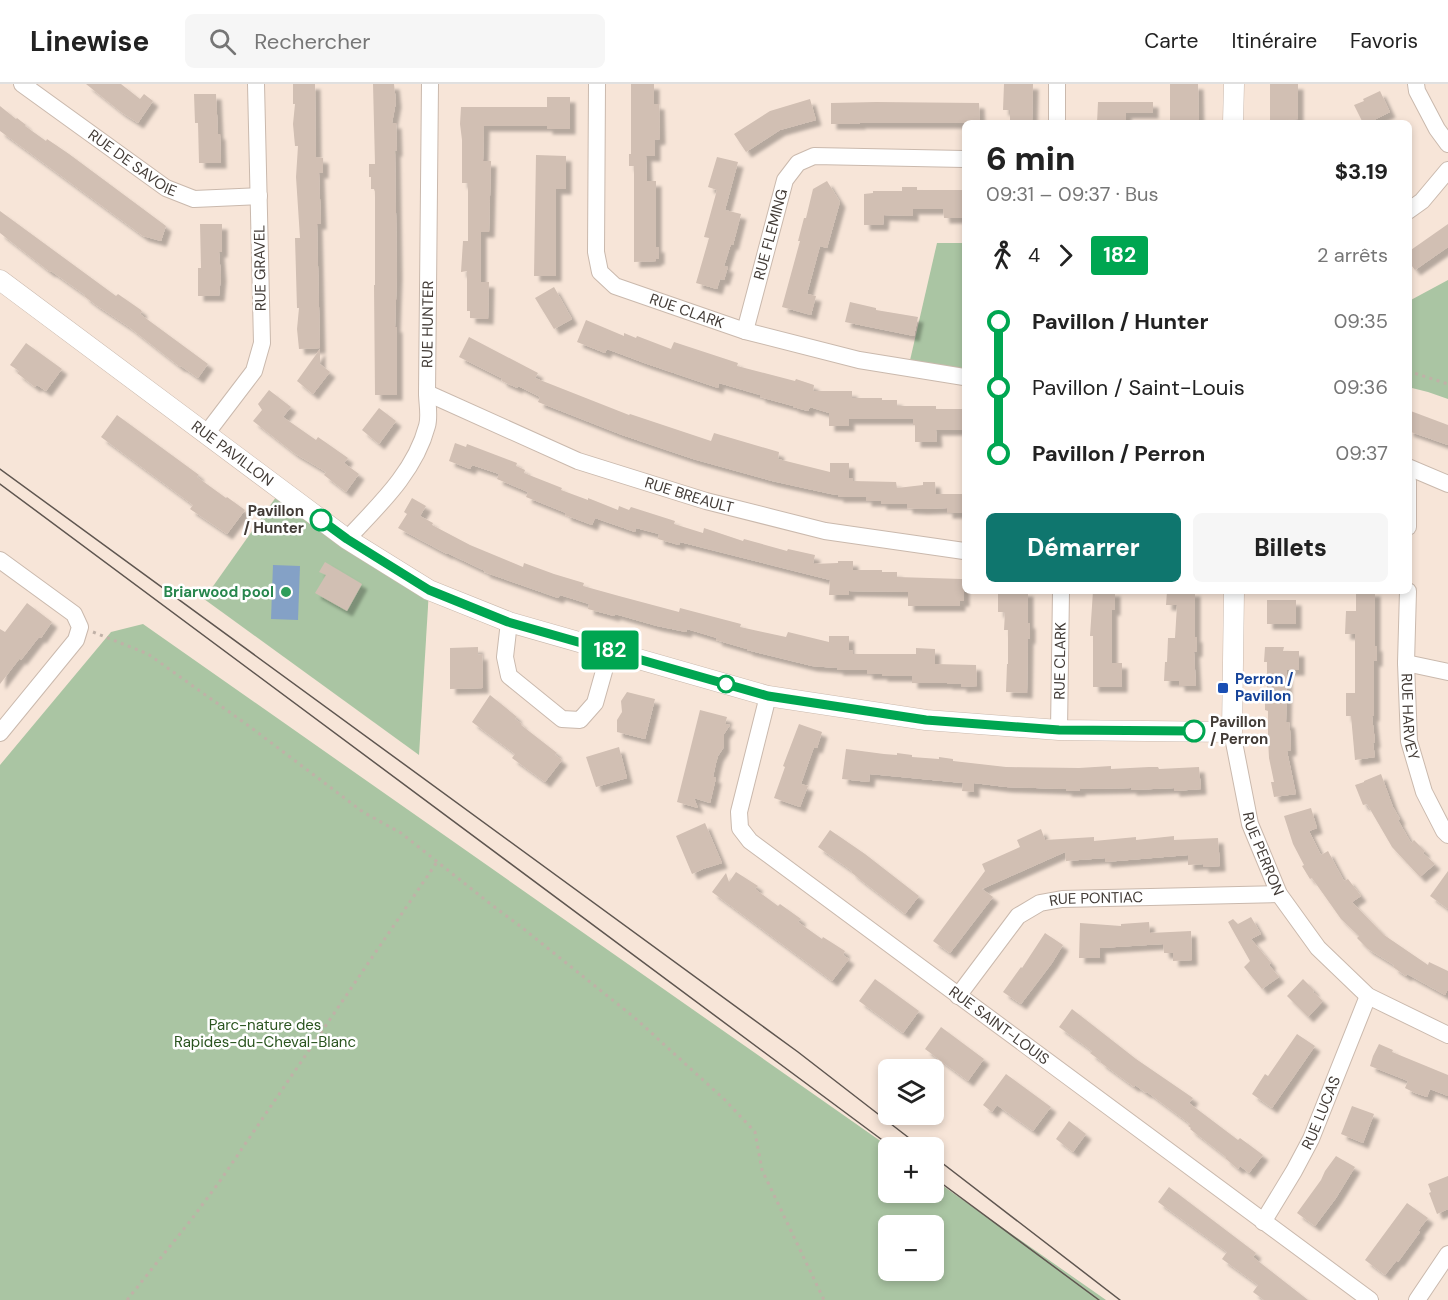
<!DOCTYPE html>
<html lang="fr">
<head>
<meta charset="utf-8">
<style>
	:root { --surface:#fff; --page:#f6f6f6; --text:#222; --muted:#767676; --line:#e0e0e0; --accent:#0f766e }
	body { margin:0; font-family:"DM Sans",sans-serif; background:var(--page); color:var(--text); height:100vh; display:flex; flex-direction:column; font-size:22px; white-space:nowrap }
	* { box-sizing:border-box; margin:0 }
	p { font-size:20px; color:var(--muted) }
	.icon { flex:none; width:33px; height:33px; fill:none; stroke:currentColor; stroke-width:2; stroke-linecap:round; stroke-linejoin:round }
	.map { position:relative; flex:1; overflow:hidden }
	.sheet { position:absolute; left:962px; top:36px; width:450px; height:474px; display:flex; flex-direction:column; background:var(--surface); border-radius:9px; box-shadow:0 3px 9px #0003 }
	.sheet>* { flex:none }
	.badge { padding:0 12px; border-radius:4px; font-size:21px; line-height:39px }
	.tools { position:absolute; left:878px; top:975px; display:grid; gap:12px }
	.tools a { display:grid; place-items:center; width:66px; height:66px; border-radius:9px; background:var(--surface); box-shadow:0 3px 9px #0003; font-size:30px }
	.map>.badge { position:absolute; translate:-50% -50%; box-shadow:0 0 0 3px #fff }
	.legs { display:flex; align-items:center; gap:9px; height:66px; padding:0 24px; font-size:20px }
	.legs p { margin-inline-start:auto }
	.summary { display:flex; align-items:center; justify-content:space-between; height:102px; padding:0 24px }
	h1 { font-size:33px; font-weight:800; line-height:45px }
	.button { display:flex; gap:12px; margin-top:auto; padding:12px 24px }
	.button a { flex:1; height:69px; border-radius:9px; background:var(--accent); color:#fff; font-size:24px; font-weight:800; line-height:69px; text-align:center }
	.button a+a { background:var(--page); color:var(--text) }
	ul { padding:0 24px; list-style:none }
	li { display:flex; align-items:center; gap:21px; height:66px; font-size:22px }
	li i { display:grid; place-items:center; width:9px; height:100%; margin:0 8px; background:currentColor }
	li i::after { content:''; width:15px; height:15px; margin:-8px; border:4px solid; border-radius:50%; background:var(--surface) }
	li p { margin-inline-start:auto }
	li:first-child i { background:linear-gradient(#0000 50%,currentColor 0) }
	li:last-child i { background:linear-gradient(currentColor 50%,#0000 0) }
	header { display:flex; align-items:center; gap:36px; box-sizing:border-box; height:84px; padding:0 30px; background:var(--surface); border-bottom:2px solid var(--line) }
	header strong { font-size:28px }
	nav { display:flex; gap:33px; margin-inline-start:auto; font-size:21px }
	.search { width:420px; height:54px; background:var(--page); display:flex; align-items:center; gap:15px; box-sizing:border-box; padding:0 21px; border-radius:9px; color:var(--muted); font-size:22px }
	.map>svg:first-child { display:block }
</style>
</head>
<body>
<header>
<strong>Linewise</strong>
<div class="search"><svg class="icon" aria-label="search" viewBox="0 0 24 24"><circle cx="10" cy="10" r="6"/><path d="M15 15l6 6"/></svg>Rechercher</div>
<nav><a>Carte</a><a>Itinéraire</a><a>Favoris</a></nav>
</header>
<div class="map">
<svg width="1448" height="1216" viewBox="0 0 1448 1216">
	<defs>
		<filter id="shadow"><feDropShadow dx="5.5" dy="5.5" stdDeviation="1.5" flood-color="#0004"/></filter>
	</defs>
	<rect width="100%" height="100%" fill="#f7e5d8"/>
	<g fill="#aac5a3" fill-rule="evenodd">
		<path d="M937 159H964V293L908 285Z"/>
		<path d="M1448 196V315L1428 308 1408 303 1409 217Z"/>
		<path d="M281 406 429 506 419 671 204 515Z"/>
		<path d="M143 540 889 1063 888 1108H933V1095L1106 1216H0V681L111 548ZM888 1142H933V1186H888Z"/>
	</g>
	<path fill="#84a1c6" d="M273 481 300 482 298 536 271 535Z"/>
	<g fill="#d1bfb3" filter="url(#shadow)">
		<path d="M86 0H121L140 15 144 10 153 17 138 39 121 28Z"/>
		<path d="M293 0H315L316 73 323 74V89H319L321 140H317L320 264 299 265 297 245 299 224H297L295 154H300L296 93 298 62H295L293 40 295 20H293Z"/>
		<path d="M373 0H394L396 18 392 39H396L397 67H395L397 189 395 243H397V311H375L374 201H375V108L374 105H371V93H369V80H375Z"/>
		<path d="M631 0H654V20H659L660 55 655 56V72H646L647 97H656V163H659V175H656V177L634 178V82H629V70H631Z"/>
		<path d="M1004 0H1033L1032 39H1010V26H1003Z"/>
		<path d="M1170 0H1198L1199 39H1170Z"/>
		<path d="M1270 0H1298V35L1270 37Z"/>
		<path d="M1380 7 1390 28 1368 39H1363L1354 21 1364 17 1363 15Z"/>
		<path d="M194 10H216L218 50H220L221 79H199L198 39H195Z"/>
		<path d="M547 13H570V45H547V42H484L483 77H491L489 148H481V198H489L488 235 470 234V227H467V187L461 188 463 157H468V99H462V56L460 40 461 23H547Z"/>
		<path d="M810 15 816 36 780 46 746 68 734 50 770 27Z"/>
		<path d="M876 18 979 19 980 39H860V40H831V19Z"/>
		<path d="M1098 18H1153V29H1126V39H1097Z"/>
		<path d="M0 22 16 35 17 34 26 41 25 42 46 57 47 55 69 70 166 142 161 157 143 152 0 47Z"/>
		<path d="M536 71 566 72V105H556V192H534Z"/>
		<path d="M717 73 738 78 725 126 741 130 733 161 731 160 724 182 728 183 724 196 720 195 717 205 696 199 709 154 704 153 717 106 708 103Z"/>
		<path d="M827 97 840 118 827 164 820 162 807 210 816 212 811 231 782 223 800 157H798L804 134H806L813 105Z"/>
		<path d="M902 103H917V106H964V134H944L943 125H913V132L884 131 883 141H864V110L873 109V107H902Z"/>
		<path d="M0 127 116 212 118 210 141 226 142 228 140 230 208 280 198 294 181 282 180 283 129 243 96 221 84 212 85 211 51 187 50 188 0 149Z"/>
		<path d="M200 140H222V168H219L221 192 219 212H198V184H201Z"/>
		<path d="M1448 140V163L1415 186 1408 177V168Z"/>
		<path d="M554 203 572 235 554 245 535 214Z"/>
		<path d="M850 218 876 224V226L918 233 914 252 845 238Z"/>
		<path d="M586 236 624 252V249L636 254 637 252 671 265 674 258 738 279 737 282 795 297 796 295 814 301 813 307H852V314H882V316H897V322H936V325H963V327H964V346H936L937 358H915V341H913V335H849V342H829V329L810 323 808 327 793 323V322L760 313V311L719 299 718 304 647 280 607 265 605 269 577 258Z"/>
		<path d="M469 253 538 289 535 294 629 331 630 330 711 357 714 349 779 368 778 375 830 388V379H849V394H853V397L896 398 897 404 923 401V398H935L936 410H964V429H947V424L922 425 907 424V420H881V417H866V413H838V411L831 410 772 397 693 375 622 351 538 318 540 313 518 302 517 304 502 297 501 294 459 273Z"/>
		<path d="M26 259 62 285 46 307 37 301 35 303 17 289 19 287 10 281Z"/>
		<path d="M320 265V280L330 288 313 310 297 297Z"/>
		<path d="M269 306 291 323 283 333 316 356 318 353 348 374 344 379 359 390 346 408 324 391 326 388 294 369 253 337 262 326 258 320Z"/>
		<path d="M379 324 396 337 379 360 362 346Z"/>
		<path d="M1408 326 1448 341V361L1408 347Z"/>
		<path d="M117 331 199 391 197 393 226 414 227 413 245 426 227 450 190 425 193 421 101 353Z"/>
		<path d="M455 359 466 363 467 360 517 379 516 382 525 386 524 389 562 404 561 406 588 416V414L618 426 619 422 629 426 631 423 675 437 674 440 703 449 704 444 743 457 744 455 787 467 788 465 815 471 813 480 838 479V477H853V486H882V488H897V493L962 495V498H964V517H960V522H908V508L849 507V511H829L830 496 680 458 679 461 658 455 659 450 636 444 635 448 595 434 592 441 565 431 566 429 526 413 528 408 497 395 499 390 472 381 470 385 449 377Z"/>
		<path d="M412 414 426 422 420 432 433 439 432 441 470 461 523 483 524 479 554 490 584 499 583 502 619 512 679 528 680 524 741 540 740 543 786 553 788 548 829 558V552H849V566L853 567V570H916V564L935 565V580L976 581 977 602 961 603V600H947V599H912V592H882V590H867V586H838L837 584 812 582 747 566V565L716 556 717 554 687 545 686 548 657 542 615 530 614 532 588 525 589 520 560 511 558 514 484 488 485 487 447 469V470L398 444 407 430 404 428Z"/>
		<path d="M325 478 362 500 347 527 315 509 326 491 319 488Z"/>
		<path d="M998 507H1028V539H1030V554L1028 555 1027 609 1006 608 1007 580H1008V546H1004L1005 528H998Z"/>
		<path d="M1093 507H1115V526H1112V579H1122V603H1093V552H1090Z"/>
		<path d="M1167 507H1195V553H1197V567L1194 568 1196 602H1179V597H1164L1165 578H1167L1168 554H1175L1177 521H1166Z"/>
		<path d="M1356 507H1375V562H1377V577H1374V632H1372L1375 658 1373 659 1375 673 1355 676 1351 632H1346V609H1355V550H1345L1346 527H1356Z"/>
		<rect x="1267" y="516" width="29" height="24"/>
		<path d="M27 519 52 538 41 554 39 553 21 576 20 574 0 600V545L5 548Z"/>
		<path d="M478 563V571L482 570 483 604 450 605V564Z"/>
		<path d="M1265 563H1284L1283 567H1299V586H1287L1286 638H1289L1290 646 1291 666 1287 667 1296 710 1274 713 1271 698H1274L1269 674 1268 655V627L1265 626V612H1267V578H1264Z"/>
		<path d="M627 608 655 615 645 655 617 648V636L622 628 621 617Z"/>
		<path d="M490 611 517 633 515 635 522 640 521 641 557 669 555 671 562 676 545 698 512 674 515 670 472 638Z"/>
		<path d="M700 626 727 633 725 640 730 641 724 650V663L718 672 716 679 713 693 716 694 710 719 694 714 698 724 677 718Z"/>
		<path d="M799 640 822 648 817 664 814 663 801 700 808 702 800 723 774 714 785 683 783 682Z"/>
		<path d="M619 663 627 694 596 703 586 673Z"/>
		<path d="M846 665 884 670 897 671V669L912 671V673L939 675V673L953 675V677L1006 683 1079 684 1111 682V685L1149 683H1158L1159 685 1199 683 1201 705 1174 707V704L1131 706V704L1080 705V707H1066V705L1006 703 974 699V708L962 707 963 699 870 690 869 698 842 695Z"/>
		<path d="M1381 690 1393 723 1400 735 1398 736 1411 759 1414 756 1425 767 1423 769 1435 780 1420 793 1392 763 1367 720 1363 721 1355 701 1364 698V697Z"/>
		<path d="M1311 724 1317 744 1309 747 1321 771 1328 767 1344 797 1348 795 1361 812 1352 818 1384 851 1428 881 1429 878 1448 887V905L1445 911 1407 890 1406 892 1393 883 1394 881 1368 865 1357 854 1359 852 1341 835 1312 794 1310 795 1302 782 1304 781 1293 760 1284 732Z"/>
		<path d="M705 739 722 779 703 785 692 790 676 752Z"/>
		<path d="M1041 745 1045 756 1094 753V757L1136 753V756L1174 752V756L1218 754 1220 782 1203 783V780L1188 781V771L1105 778V774L1066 777 1065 768 982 805 993 813 950 869 933 857 985 787 982 780 1020 763 1017 756Z"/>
		<path d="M830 746 865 770 919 812 905 830 862 797 851 788 852 787 818 763Z"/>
		<path d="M1448 787V825L1430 812Z"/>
		<path d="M736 788 758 802 755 805 778 822 780 820 801 835 798 838 822 855 823 853 845 867 843 871 849 875 832 897 712 808 726 789 729 798Z"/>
		<path d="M1251 833 1261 850 1251 855 1271 879 1269 881 1279 893 1262 905 1244 883 1250 877 1228 838 1233 835 1238 840Z"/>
		<path d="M1149 838 1150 849 1191 847 1192 876 1173 877V869H1164L1163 860 1100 864V874H1079L1080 839 1121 842V840Z"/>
		<path d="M1045 849 1063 861 1052 879 1021 920 1003 908 1021 883 1022 884Z"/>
		<path d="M875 895 919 927 903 949 859 917Z"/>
		<path d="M1303 895 1314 906 1313 908 1323 917 1308 933 1287 912Z"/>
		<path d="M1072 925 1136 975 1193 1014 1189 1019 1238 1056 1240 1054 1263 1071 1249 1089 1240 1082 1238 1085 1225 1074 1226 1073 1190 1045 1191 1044 1188 1042 1190 1040 1147 1008 1146 1009 1135 1001 1134 1003 1100 978 1101 977 1090 969 1092 967 1059 943Z"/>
		<path d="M941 943 984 975 968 997 925 965Z"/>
		<path d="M1297 950 1315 962 1272 1024 1252 1010 1265 990 1268 992Z"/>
		<path d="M1379 960 1393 966 1392 968 1448 991V1012L1430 1005 1427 1013 1415 1009 1405 1004 1408 997 1370 982 1373 972Z"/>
		<path d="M1006 990 1051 1023 1033 1047 997 1021 992 1028 983 1021Z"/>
		<path d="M1352 1022 1374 1030 1363 1059 1341 1050Z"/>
		<path d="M1069 1037 1086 1050 1073 1068 1056 1055Z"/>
		<path d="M1336 1072 1355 1083 1336 1114 1315 1142 1297 1129 1321 1096 1325 1087Z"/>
		<path d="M1448 1092V1125L1437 1130 1429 1109 1431 1108 1428 1100Z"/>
		<path d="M1169 1103 1256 1169 1253 1173 1308 1216H1264L1253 1208 1258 1201 1222 1175 1227 1168 1158 1118Z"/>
		<path d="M1407 1119 1428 1134 1418 1147 1420 1148 1398 1178 1397 1176 1385 1191 1365 1176Z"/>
	</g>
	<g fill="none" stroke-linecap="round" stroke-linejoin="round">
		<g stroke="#cab9ad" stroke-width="18">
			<g id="minor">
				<path id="s1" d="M22 0 166 104 194 115 259 112"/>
				<path id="s2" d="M597 0 596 168 600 188 615 202 745 247 859 276 964 293"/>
				<path d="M1416 0 1417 7 1437 45 1448 60"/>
				<path d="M1057 39V0"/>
				<path d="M1408 127 1422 117 1448 86"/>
				<path id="s3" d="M745 247 785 96 798 79 814 72 964 75"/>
				<path id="s4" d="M427 309 578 377 706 417 825 447 964 467"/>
				<path d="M206 350 254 287 262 259 256 0"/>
				<path d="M1408 383 1448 400"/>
				<path d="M1408 397V443"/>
				<path id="s5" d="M347 455C378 422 415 388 427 342 430 332 427 319 427 309L430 0"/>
				<path d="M0 476 74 530 80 543 76 556 0 649"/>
				<path id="s6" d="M1408 507 1406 579 1409 657 1424 708 1444 747 1448 751"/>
				<path d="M509 538 505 573 509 592 562 635 580 636 595 619 610 566"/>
				<path d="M1406 579 1448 588"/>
				<path id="s7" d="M768 612 739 728 740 744 750 757 1370 1216"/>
				<path id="s8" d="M1059 646 1061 507"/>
				<path id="s9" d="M1232 648 1250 740 1279 810 1318 864 1368 912 1448 951"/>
				<path id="s10" d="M958 912 1018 832 1040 819 1062 815 1279 810"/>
				<path id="s11" d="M1263 1138 1294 1087 1311 1055 1368 912"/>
				<path d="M1417 1216 1448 1170"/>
			</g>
		</g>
		<g stroke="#cab9ad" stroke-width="21">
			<g id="tertiary">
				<path d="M1233 39 1234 0"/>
				<path id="s12" d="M0 196 347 455 429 506 509 538 768 612 926 636 1059 646 1232 648 1234 507"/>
			</g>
		</g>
		<g stroke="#c0b1a7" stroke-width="3" stroke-dasharray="3 4.5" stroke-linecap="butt">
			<path d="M1408 287 1448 300"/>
			<path d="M93 548 148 570 249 642 363 728 401 749 488 818 520 842 635 934 725 1016 755 1048 762 1086 824 1216"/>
			<path d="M127 1216 191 1136 220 1097 437 778"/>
		</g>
		<use href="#minor" stroke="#fff" stroke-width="16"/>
		<use href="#tertiary" stroke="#fff" stroke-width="20"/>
		<g stroke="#5f5650" stroke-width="1.5">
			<path d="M0 385 798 968 922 1064"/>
			<path d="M0 400 893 1064"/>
			<path d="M933 1072 1120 1216"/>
			<path d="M933 1093 1099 1216"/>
		</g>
	</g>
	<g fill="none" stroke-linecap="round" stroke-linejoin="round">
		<g stroke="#fff" stroke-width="14">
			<path id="line-1" d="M321 436 347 455 429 506 508 538 768 612 926 636 1059 646 1194 647"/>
		</g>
		<use href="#line-1" stroke="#00a651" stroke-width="9"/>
	</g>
	<g fill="#fff" stroke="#00a651" stroke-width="3">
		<circle cx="321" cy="436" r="10"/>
		<circle cx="726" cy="600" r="8"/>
		<circle cx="1194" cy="647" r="10"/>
	</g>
	<circle fill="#2e9e5b" stroke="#fff" stroke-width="2" cx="286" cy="508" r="6"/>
	<rect fill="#1a4fb4" stroke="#fff" stroke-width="2" x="1217" y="598" width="12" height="12" rx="3"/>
	<g text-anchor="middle" stroke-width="5" stroke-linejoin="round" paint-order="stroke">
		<g font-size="15" fill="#423b36" stroke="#fff">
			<text dy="5" stroke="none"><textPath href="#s1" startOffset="136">RUE DE SAVOIE</textPath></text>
			<text dy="5" stroke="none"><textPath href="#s3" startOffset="100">RUE FLEMING</textPath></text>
			<text transform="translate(260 184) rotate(-91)" y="5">RUE GRAVEL</text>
			<text dy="5" stroke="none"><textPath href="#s2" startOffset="285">RUE CLARK</textPath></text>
			<text dy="5" stroke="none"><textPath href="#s5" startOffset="242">RUE HUNTER</textPath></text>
			<text dy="5" stroke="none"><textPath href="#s12" startOffset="290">RUE PAVILLON</textPath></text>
			<text dy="5" stroke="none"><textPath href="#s4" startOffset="282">RUE BREAULT</textPath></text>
			<text dy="5" stroke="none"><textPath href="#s8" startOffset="69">RUE CLARK</textPath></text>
			<text dy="5" stroke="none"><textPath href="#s6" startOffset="126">RUE HARVEY</textPath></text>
			<text dy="5" stroke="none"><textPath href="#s9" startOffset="126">RUE PERRON</textPath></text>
			<text dy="5" stroke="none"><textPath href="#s10" startOffset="182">RUE PONTIAC</textPath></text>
			<text dy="5" stroke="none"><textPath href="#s7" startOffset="462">RUE SAINT-LOUIS</textPath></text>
			<text dy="5" stroke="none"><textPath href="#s11" startOffset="124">RUE LUCAS</textPath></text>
		</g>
		<g font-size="15" font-weight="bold" fill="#423b36" stroke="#fff" text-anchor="end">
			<text x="304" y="432">Pavillon<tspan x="304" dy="17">/ Hunter</tspan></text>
			<text x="1210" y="643" text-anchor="start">Pavillon<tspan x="1210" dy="17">/ Perron</tspan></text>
		</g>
		<g font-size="15" font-weight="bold" fill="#27864d" stroke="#fff" text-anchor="end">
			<text x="274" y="513">Briarwood pool</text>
		</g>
		<g font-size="15" font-weight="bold" fill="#164399" stroke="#fff" text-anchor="start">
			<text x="1235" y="600">Perron /<tspan x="1235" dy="17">Pavillon</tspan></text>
		</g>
		<g font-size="15" fill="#2a541f" stroke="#fff">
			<text x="265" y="946">Parc-nature des<tspan x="265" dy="17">Rapides-du-Cheval-Blanc</tspan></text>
		</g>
	</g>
</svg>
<div class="tools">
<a><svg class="icon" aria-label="layers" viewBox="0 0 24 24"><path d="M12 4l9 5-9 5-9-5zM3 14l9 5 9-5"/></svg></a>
<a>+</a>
<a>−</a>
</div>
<b class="badge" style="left:610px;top:566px;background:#00a651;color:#fff">182</b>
<section class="sheet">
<div class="summary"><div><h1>6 min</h1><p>09:31 – 09:37 · Bus</p></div><b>$3.19</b></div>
<div class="legs"><svg class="icon" aria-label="walk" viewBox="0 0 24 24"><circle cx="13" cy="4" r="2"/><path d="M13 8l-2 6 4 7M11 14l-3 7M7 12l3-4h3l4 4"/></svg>4<svg class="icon" aria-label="forward" viewBox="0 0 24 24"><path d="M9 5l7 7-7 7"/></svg><b class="badge" style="background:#00a651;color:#fff">182</b><p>2 arrêts</p></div>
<ul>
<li><i style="color:#00a651"></i><b>Pavillon / Hunter</b><p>09:35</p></li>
<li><i style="color:#00a651"></i><span>Pavillon / Saint-Louis</span><p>09:36</p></li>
<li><i style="color:#00a651"></i><b>Pavillon / Perron</b><p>09:37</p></li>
</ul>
<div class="button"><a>Démarrer</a><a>Billets</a></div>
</section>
</div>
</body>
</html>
